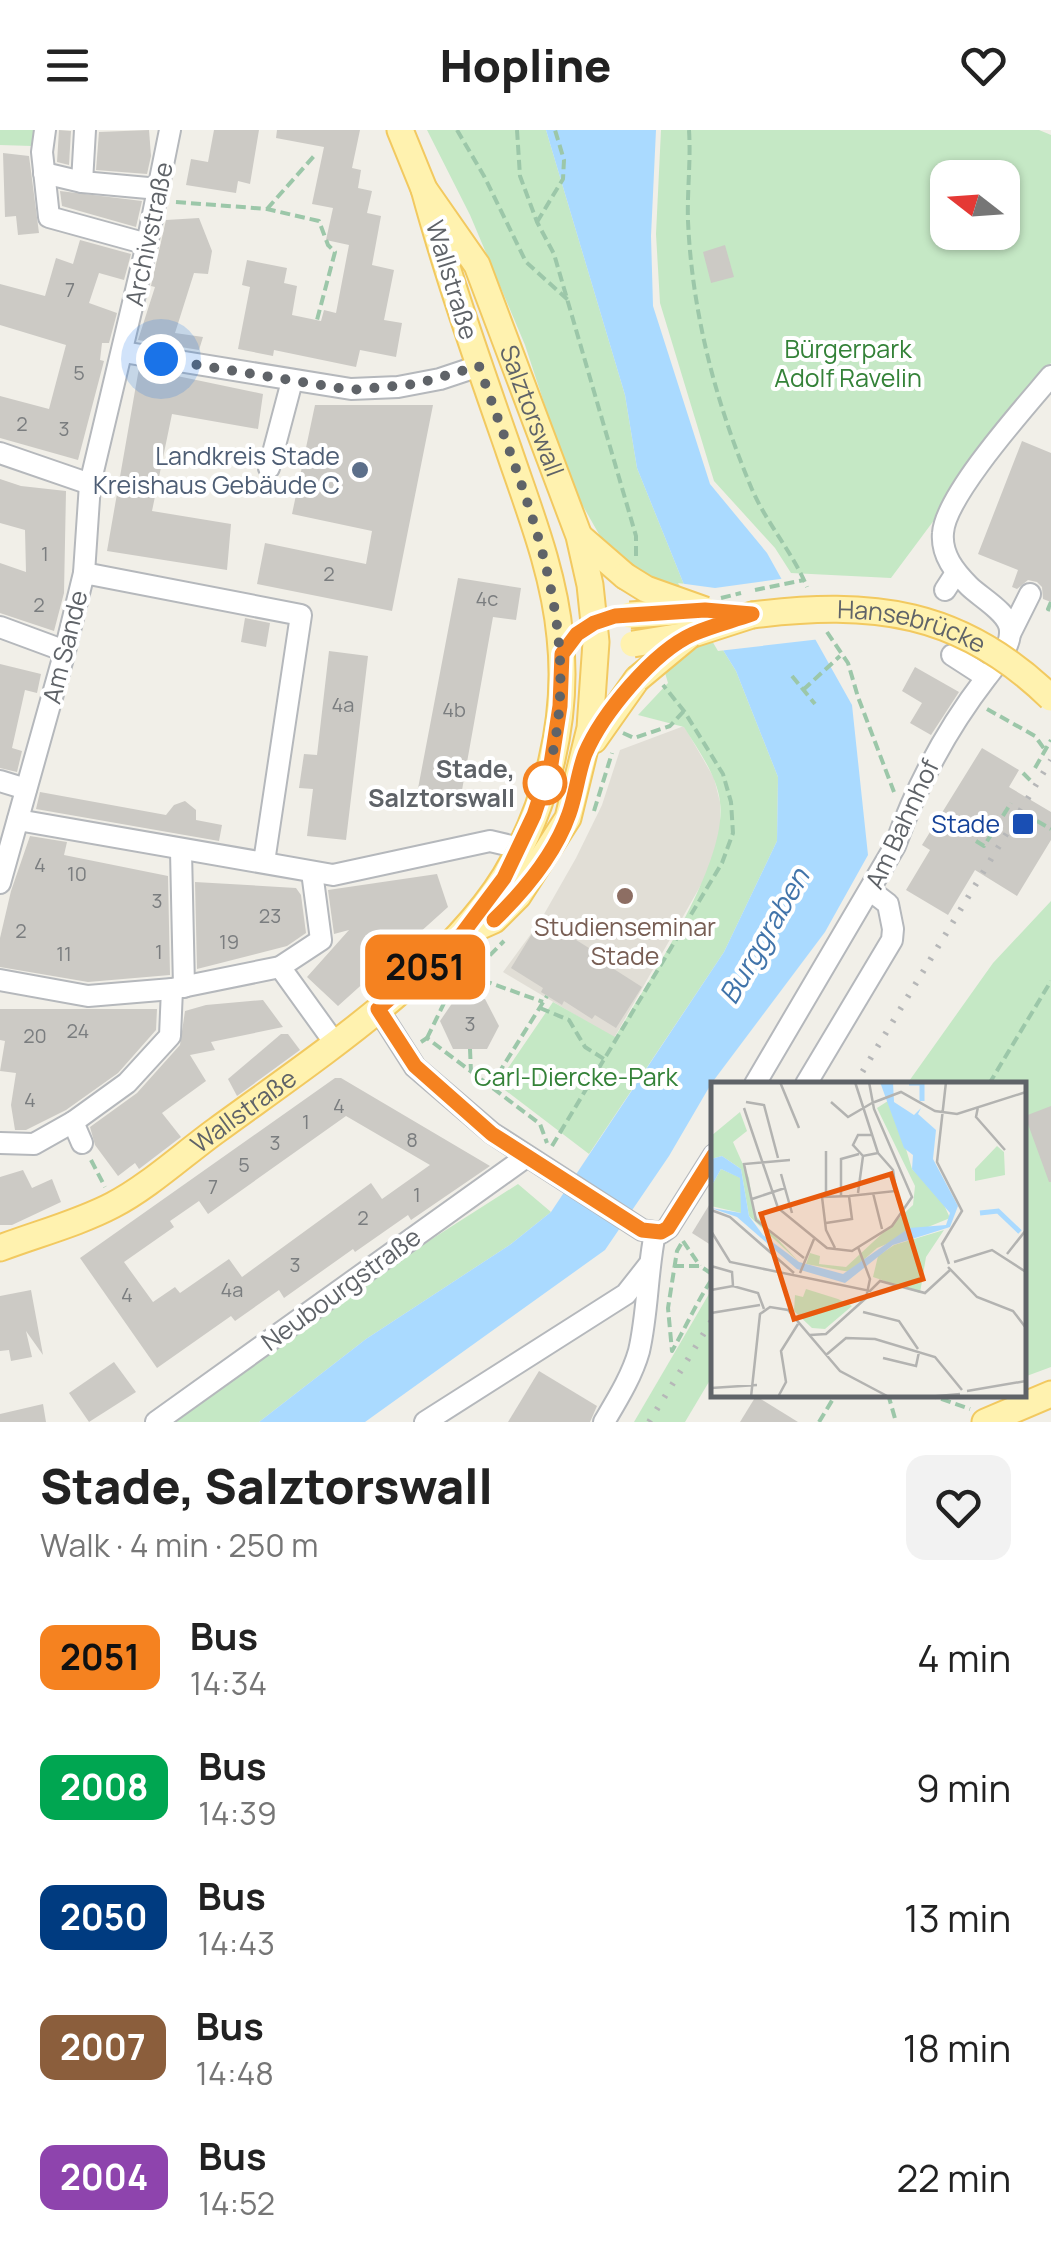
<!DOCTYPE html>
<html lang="en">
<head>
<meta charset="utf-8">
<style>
	:root { --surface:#fff; --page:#f2f2f2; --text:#222; --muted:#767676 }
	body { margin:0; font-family:Manrope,sans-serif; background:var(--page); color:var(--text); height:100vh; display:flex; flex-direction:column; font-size:38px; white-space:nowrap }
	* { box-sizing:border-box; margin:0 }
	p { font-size:32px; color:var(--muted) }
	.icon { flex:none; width:55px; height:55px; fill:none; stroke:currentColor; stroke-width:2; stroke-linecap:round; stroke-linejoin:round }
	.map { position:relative; height:1292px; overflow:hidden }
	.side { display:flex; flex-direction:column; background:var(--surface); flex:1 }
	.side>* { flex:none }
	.badge { padding:0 20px; border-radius:15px; font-size:35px; line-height:65px }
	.needle { width:65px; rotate:287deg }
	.fabs { position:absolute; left:930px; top:30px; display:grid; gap:20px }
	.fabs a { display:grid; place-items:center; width:90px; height:90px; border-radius:20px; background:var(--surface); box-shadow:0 2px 8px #0004; font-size:50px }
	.you { position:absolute; width:50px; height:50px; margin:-25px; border:8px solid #fff; border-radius:50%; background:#1a73e8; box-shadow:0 0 0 15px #1a73e833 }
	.map>.badge { position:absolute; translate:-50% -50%; box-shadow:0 0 0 5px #fff }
	.round { display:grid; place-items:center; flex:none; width:105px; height:105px; border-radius:20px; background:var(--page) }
	.headline { display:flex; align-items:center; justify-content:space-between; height:170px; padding:0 40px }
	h1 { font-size:48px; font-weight:800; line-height:75px }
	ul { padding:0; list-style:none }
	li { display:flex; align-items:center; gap:30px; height:130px; padding:0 40px }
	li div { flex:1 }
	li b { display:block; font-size:38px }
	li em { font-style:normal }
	li .badge { min-width:110px; font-weight:700; text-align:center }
	header { display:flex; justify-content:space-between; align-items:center; height:130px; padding:0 40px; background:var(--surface); font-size:45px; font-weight:800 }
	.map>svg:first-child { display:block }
</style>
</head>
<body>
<header><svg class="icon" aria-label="menu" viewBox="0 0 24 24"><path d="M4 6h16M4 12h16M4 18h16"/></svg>Hopline<svg class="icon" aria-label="heart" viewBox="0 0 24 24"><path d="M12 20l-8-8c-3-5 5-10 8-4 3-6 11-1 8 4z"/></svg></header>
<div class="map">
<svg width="1051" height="1292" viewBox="0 0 1051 1292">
	<rect width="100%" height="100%" fill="#f1efe8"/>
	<path fill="#e1ded6" d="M684 596 714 648 720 672V701L710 739 614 908 503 842 539 793 576 728 602 675 620 620Z"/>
	<g fill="#c5e8c5" fill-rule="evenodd">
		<path d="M0 0H36L32 16 0 15Z"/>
		<path d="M427 0H546L625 265 637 338 687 462 736 541 778 647 777 711 724 822 589 1024 497 954 553 872 615 907C647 853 728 734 720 672 717 645 698 620 684 597L638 585 668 553 634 436 600 406 571 355 525 215 470 85Z"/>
		<path d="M661 0H1039L1051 5V233L891 448 791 443 775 418 714 351 660 173 656 104ZM948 48H1002V102H948Z"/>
		<path d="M1051 771V1237L1024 1247V954H907L993 833Z"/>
		<path d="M518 1054 551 1082 511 1114 366 1209 259 1292H175L327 1176Z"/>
		<path d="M713 1157V1245L685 1292H634Z"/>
	</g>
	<path fill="#aadaff" d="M546 0H656L651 106 653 176 710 354 767 423 852 575 868 725 825 802 711 954 669 1026 605 1120 365 1292H259L366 1209 511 1114 551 1082 724 822 777 711 778 647 736 541 687 462 637 338 625 265Z"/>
	<path fill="#f1efe8" d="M787 448 821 509 718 521 678 453 715 458Z"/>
	<g fill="#cccac5" fill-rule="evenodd">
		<path d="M59 0 71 1 69 35 57 32Z"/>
		<path d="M149 0 151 26 147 44 96 40 99 2Z"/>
		<path d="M214 0H259L250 54 238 51 236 63 186 55 191 29 208 32Z"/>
		<path d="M277 0H360L352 38 361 40 358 58 372 61 367 83 381 86 372 135 394 140 384 190 402 193 396 227 360 220 356 237 274 220 273 226 238 219 250 157 242 155 247 130 287 138 284 153 297 156 292 185 321 191 324 180 336 183 349 115 326 110 333 78 312 74 324 17 276 8Z"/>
		<path d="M3 23 29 26 39 103 18 105 16 86 5 87Z"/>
		<path d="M60 61 142 71 136 97 62 76Z"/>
		<path d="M199 88 212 121 208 144 194 143 175 203 203 207 199 220 138 210 155 157 151 156 166 90Z"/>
		<path d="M80 110 131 124 124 150 99 143 89 173 117 183 109 213H102L100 230 104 231 78 330 0 308V266L49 279 66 215 0 195V154L45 166 56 128 73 134Z"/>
		<path d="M725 115 734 147 711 153 703 122Z"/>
		<path d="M139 238 263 264 258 299 172 284 152 381 231 394 227 440 107 421Z"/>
		<path d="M315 275H433L392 481 257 454 265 413 366 434 372 401 292 384Z"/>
		<path d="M1022 311 1051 323V472L1043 469 1042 457 1037 452 1028 450 1017 459 1012 457 1018 440 978 424Z"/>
		<path d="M0 349 21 356 66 361 64 463 54 501 0 483V433L26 442 25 400 0 393Z"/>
		<path d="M458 448 521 458 516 490 493 487 459 677 416 669Z"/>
		<path d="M245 488 270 493 266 517 241 512Z"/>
		<path d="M329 521 368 526 346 710 307 706 313 659 299 658 304 624 317 625Z"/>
		<path d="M0 534 41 544 37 563 25 560 12 618 22 621 17 642 0 638Z"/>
		<path d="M915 537 959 562 931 605 910 593 922 573 902 561Z"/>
		<path d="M982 618 1019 640 1009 657 1051 682V710L1017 766 975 740 948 785 906 760 930 720 922 715Z"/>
		<path d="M40 662 166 685 174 675 185 671 196 680V690L222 695 219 711 36 679Z"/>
		<path d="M30 706 67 712 64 725 168 746 170 845 88 852 0 837V808L11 761Z"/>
		<path d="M437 744 448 777 338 876 307 847 349 800 334 804 328 760Z"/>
		<path d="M195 752 296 758 301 765 306 803 287 816 197 839Z"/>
		<path d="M538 794 562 809 565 803 608 830 606 834 642 857 616 898 595 885 592 889 564 871 562 875 541 862 543 858 511 838Z"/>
		<path d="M455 869H485L499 896 487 919H453L440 891Z"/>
		<path d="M263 870 283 897 211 912 215 920 190 925 206 951 162 983 181 1007 139 1039 135 1033 118 1046 95 1015 90 997 137 963 180 915 185 881 206 875Z"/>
		<path d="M0 879H157L156 900 118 943 66 980 26 1000H15L11 975 16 943 0 941 5 911 0 910Z"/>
		<path d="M281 904H288L300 920 237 966 228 949Z"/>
		<path d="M335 948H341L490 1036 411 1090 408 1085 355 1122 353 1119 284 1168 279 1160 235 1191 231 1186 157 1238 80 1128ZM346 986 430 1035 382 1069 371 1053 242 1147 229 1129 180 1163 175 1157 153 1172 124 1132 174 1097 170 1091 199 1071 208 1084Z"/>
		<path d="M1051 976V1052H1049L1025 986Z"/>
		<path d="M23 1040 32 1058 52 1049 61 1072 12 1095H0V1047Z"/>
		<path d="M714 1067V1117L692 1103Z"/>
		<path d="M31 1160 43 1225 26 1201 32 1227 11 1231 9 1220 0 1221V1166Z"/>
		<path d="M114 1232 136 1262 89 1292 69 1263Z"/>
		<path d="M539 1241 597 1276 590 1292H508Z"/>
		<path d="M756 1266 798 1292H740Z"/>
		<path d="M43 1274 46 1292H0V1284Z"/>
	</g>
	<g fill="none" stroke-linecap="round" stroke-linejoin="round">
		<g stroke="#b5b8bc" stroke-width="24">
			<g id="minor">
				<path d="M45 0 42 22 49 87 147 114"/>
				<path d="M44 43 82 52 159 59"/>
				<path d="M82 52 85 0"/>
				<path d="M123 222 351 259 398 257 440 249 479 236"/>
				<path d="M0 323 90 354"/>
				<path d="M269 338 292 251"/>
				<path d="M84 443 90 354 147 114 170 0"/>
				<path d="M945 460 956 443"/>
				<path d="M0 497 65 521"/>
				<path d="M1011 502 1030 464"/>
				<path d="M952 525 986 547"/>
				<path d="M0 651 26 659"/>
				<path d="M18 690 333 745 490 711 520 718"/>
				<path d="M181 721 184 857"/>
				<path d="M0 753 65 521 84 443 301 485 264 732"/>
				<path d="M280 837 334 912"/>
				<path d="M0 850 88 866 172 859 280 837 321 810 312 742"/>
				<path d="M378 879 415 937 492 1003 642 1100 661 1103 668 1098 714 1025"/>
				<path d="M755 954 895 716C917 654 946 600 986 548 995 537 1011 516 1010 501 1010 483 981 468 969 456 955 442 941 425 943 403 945 366 1025 277 1051 246"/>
				<path d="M806 954 892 810 893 799 888 774 871 761"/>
				<path d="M73 992 127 953 170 906 172 859"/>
				<path d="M0 1013 34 1014 73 992 82 1013"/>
				<path d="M156 1292 526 1027"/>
				<path d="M425 1292 626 1164 648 1136"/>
				<path d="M604 1292C617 1270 632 1246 639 1221 648 1182 647 1142 655 1103"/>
			</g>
		</g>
		<g stroke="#f2c960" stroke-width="29">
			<g id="major">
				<path id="s1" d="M400 0 424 59 477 135 579 406 590 455 596 512 590 598 568 688 518 766 494 790 467 802"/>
				<path d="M580 407 625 446"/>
				<path d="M690 505 752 485"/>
				<path d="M594 610 637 549"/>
				<path id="s2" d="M0 1118C37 1104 79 1093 113 1075 148 1057 185 1023 217 1000 310 932 445 843 505 746 547 676 569 589 560 507 554 442 529 380 508 318 478 232 448 147 424 59"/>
				<path d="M985 1292 1051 1264"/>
			</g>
		</g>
		<g stroke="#9cc7a9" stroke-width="4" stroke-dasharray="10 5" stroke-linecap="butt">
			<path d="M457 0 484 46 526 132 568 170"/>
			<path d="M517 0 520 46 537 92 554 124 636 406V426"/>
			<path d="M689 0C691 31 687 61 688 91 692 183 716 273 751 357 766 393 792 421 807 457"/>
			<path d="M176 72 267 79 319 91 328 115 335 122 317 190"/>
			<path d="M267 79 314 26"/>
			<path d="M537 92 563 49 564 30 555 0"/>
			<path d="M755 460 804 450"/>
			<path d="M721 468 741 463"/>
			<path d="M1051 472 1048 479 1051 480"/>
			<path d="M827 502 848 533 858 567 894 662"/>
			<path d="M792 546 815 574"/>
			<path d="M803 560 840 526"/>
			<path d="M987 579 1035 606 1045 620"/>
			<path d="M623 603 634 608 670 596 684 581"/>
			<path d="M1035 638 1051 610"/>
			<path d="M1023 643 1031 651"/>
			<path d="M594 681 612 623"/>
			<path d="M1037 691 1051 699"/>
			<path d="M976 711 984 716 1011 673"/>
			<path d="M468 845 543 872"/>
			<path d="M540 878 569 890 585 917 604 929"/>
			<path d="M427 908 445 871 504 811"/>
			<path d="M421 912 427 908 540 994 547 1013"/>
			<path d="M470 919 471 942"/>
			<path d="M989 954 1051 851"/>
			<path d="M490 957 547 866"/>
			<path d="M552 1016 722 733 733 703 731 672 723 644 684 581 663 555"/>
			<path d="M91 1030 105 1057"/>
			<path d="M683 1111 700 1136"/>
			<path d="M681 1114 677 1121 668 1178 672 1221C687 1195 697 1171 714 1146"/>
			<path d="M674 1136H700L712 1144"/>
			<path d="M888 1264 896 1292"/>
			<path d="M927 1264 970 1279"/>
			<path d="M819 1292 836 1264"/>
		</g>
		<use href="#minor" stroke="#fff" stroke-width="20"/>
		<use href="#major" stroke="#fff2af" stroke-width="25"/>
		<g stroke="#b6b7b8" stroke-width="6" stroke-dasharray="2.5 12" stroke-linecap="butt">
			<path d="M855 954 1051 630"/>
			<path d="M649 1292 714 1187"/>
		</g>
		<g stroke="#f2c960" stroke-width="29" stroke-linecap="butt">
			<g id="major-bridge">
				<path d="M625 446 646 459 705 480"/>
				<path d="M630 485 690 481"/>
				<path id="s3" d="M752 485C872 470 961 480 1051 568"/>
				<path d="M633 514 688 505"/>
				<path d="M637 549 690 505"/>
			</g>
		</g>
		<use href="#major-bridge" stroke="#fff2af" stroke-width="25"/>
	</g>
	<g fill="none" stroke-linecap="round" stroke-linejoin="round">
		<g stroke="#fff" stroke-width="22">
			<path id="line" d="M494 790C524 761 555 724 569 684 576 664 578 643 585 624 602 584 653 522 693 504 711 496 732 491 752 484L705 480 615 486 594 493 577 504 562 524 560 576 551 634 534 685 504 748 462 804 378 879 415 936 492 1004 642 1100 661 1102 668 1098 714 1025"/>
		</g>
		<use href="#line" stroke="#f58220" stroke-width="15"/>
		<path stroke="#5f6368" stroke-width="10" stroke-dasharray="0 18" d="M161 229 351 260 416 254 479 236C527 374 590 505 545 653"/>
	</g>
	<circle fill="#5c6f8a" stroke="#fff" stroke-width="4" cx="360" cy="340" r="10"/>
	<circle fill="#fff" stroke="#f58220" stroke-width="5" cx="545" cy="653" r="20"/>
	<rect fill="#1a4fb4" stroke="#fff" stroke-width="4" x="1011" y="682" width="24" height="24" rx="5"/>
	<circle fill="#8d6e63" stroke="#fff" stroke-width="4" cx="625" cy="766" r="10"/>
	<g text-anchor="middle" stroke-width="8" stroke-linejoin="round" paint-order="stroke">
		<g font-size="20" fill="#7a7d7f">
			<text x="70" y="167">7</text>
			<text x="79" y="250">5</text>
			<text x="22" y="301">2</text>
			<text x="64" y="306">3</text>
			<text x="45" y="431">1</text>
			<text x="329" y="451">2</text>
			<text x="487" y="476">4c</text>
			<text x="39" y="482">2</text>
			<text x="343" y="582">4a</text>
			<text x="454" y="587">4b</text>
			<text x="40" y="742">4</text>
			<text x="77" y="751">10</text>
			<text x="157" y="778">3</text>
			<text x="270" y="793">23</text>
			<text x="21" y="808">2</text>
			<text x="229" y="819">19</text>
			<text x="159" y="829">1</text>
			<text x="64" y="831">11</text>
			<text x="470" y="901">3</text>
			<text x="78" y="908">24</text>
			<text x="35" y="913">20</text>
			<text x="30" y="977">4</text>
			<text x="339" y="983">4</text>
			<text x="306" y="999">1</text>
			<text x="412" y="1017">8</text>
			<text x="275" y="1020">3</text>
			<text x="244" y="1042">5</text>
			<text x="213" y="1064">7</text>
			<text x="417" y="1072">1</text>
			<text x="363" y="1095">2</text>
			<text x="295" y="1142">3</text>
			<text x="232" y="1167">4a</text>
			<text x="127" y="1172">4</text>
		</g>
		<g font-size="25" fill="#5f6368" stroke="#fff">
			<text transform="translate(149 104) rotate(-78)" y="9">Archivstraße</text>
			<text transform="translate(452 150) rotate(73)" y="9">Wallstraße</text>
			<text dy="9" stroke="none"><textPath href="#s1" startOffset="312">Salztorswall</textPath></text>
			<text dy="9" stroke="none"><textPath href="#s3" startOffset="162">Hansebrücke</textPath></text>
			<text transform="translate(65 517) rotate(-76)" y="9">Am Sande</text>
			<text transform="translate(902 694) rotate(-65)" y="9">Am Bahnhof</text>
			<text dy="9" stroke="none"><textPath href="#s2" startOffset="282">Wallstraße</textPath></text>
			<text transform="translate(341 1159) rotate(-36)" y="9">Neubourgstraße</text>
		</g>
		<g font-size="25" fill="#348238" stroke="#fff">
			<text x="848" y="228">Bürgerpark<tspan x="848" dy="29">Adolf Ravelin</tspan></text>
			<text x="576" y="956">Carl-Diercke-Park</text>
		</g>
		<g font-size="25" fill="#4e5e75" stroke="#fff" text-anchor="end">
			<text x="340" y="335">Landkreis Stade<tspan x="340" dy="29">Kreishaus Gebäude C</tspan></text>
		</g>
		<g font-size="25" font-weight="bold" fill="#5f6368" stroke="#fff" text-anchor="end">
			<text x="515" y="648">Stade,<tspan x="515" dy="29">Salztorswall</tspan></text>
		</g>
		<g font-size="25" fill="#164399" stroke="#fff" text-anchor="end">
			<text x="1000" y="703">Stade</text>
		</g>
		<g font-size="25" fill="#785e54" stroke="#fff">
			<text x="625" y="806">Studienseminar<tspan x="625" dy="29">Stade</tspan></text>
		</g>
		<g font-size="28" font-style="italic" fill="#4174aa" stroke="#fff">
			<text transform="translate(764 806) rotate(-60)" y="10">Burggraben</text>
		</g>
	</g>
	<g transform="translate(711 952)">
		<rect width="315" height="315" fill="#f1efe8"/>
		<path d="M180 17 201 87 228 112 239 136 166 166 139 190 95 182 99 171 109 174 108 182 135 185 202 123 204 104 166 26ZM29 30 36 49 22 60 38 96 43 132 88 180 38 134 30 87 11 74 0 77V54ZM286 64 293 70 294 93 264 99V87ZM10 87 30 96V131L0 124V105ZM233 148 215 175 209 211 162 195 167 174 183 163ZM95 207 127 217 141 224 114 247 101 246 83 229 84 213 92 215Z" fill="#c5e8c5"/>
		<path d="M169 0H182L183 20 203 33 210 26 207 32 225 48 222 77 247 124 239 145 182 163 134 201 86 187 26 135 0 126 30 131 29 96 10 87 0 105V77L11 74 30 87 38 134 52 153 88 180 132 192 198 146 235 143 239 131 201 87 202 73 193 66Z" fill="#aadaff"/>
		<path fill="none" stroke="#aadaff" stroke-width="5" d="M198 1H211V19M269 131 287 129 309 150"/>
		<path fill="none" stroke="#b3b3b1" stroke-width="2.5" d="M69 0 88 46M144 0 167 71M235 0 226 80 251 129 231 162 238 182M35 20 53 23 67 76M120 20 137 35 161 21M161 21 190 10 224 29 246 32 315 10M267 25 265 35 294 68M33 26 67 126 116 166 141 169 181 144 201 115 163 27 158 0M161 53H147L142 63 152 74 167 71M79 78 33 82 45 138 93 176M70 92 81 131M147 111 152 74M162 111 171 147M130 114V77L148 72M138 114 185 109 182 88 167 71M115 115V69M41 117 74 106M0 128 19 135 83 191M115 141 141 137 138 114 111 115 115 148 124 166M0 149 19 180 159 209 169 199 214 211 239 188M296 172 315 148M243 180 281 168 315 190M0 184 21 190 22 204M237 185 266 215 302 229 315 246M89 191 103 157M0 208 22 204 47 211 53 227M152 230 188 239 207 267M0 231 49 223M99 253 115 252 155 216 159 197 147 165M115 273 135 256 164 257 224 275 251 308M172 276 205 284 208 270M0 306 46 303M256 309 315 299M40 315 49 232 59 225 77 228 129 289 178 315M67 315 75 300 70 269 87 242M216 315 249 312"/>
		<path fill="#e8590c" fill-opacity="0.15" stroke="#e8590c" stroke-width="5" d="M180 92 212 197 83 237 50 132Z"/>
		<rect width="315" height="315" fill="none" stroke="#5f6368" stroke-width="5"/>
	</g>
</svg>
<div class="fabs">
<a><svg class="needle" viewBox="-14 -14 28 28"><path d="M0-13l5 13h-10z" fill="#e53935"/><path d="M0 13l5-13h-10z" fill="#767676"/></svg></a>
</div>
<div class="you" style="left:161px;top:229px"></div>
<b class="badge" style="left:425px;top:837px;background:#f58220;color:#111">2051</b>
</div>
<section class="side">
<div class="headline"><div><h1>Stade, Salztorswall</h1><p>Walk · 4 min · 250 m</p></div><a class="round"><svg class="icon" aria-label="heart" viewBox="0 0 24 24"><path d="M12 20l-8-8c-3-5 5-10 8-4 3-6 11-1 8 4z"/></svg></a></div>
<ul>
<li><span class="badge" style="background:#f58220;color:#111">2051</span><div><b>Bus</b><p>14:34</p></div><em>4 min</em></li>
<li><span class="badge" style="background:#00a651;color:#fff">2008</span><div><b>Bus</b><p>14:39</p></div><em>9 min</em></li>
<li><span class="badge" style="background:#003b80;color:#fff">2050</span><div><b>Bus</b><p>14:43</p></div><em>13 min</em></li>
<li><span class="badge" style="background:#8b5e3c;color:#fff">2007</span><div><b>Bus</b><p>14:48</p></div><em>18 min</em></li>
<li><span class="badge" style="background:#8e44ad;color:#fff">2004</span><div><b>Bus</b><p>14:52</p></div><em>22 min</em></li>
</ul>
</section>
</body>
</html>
